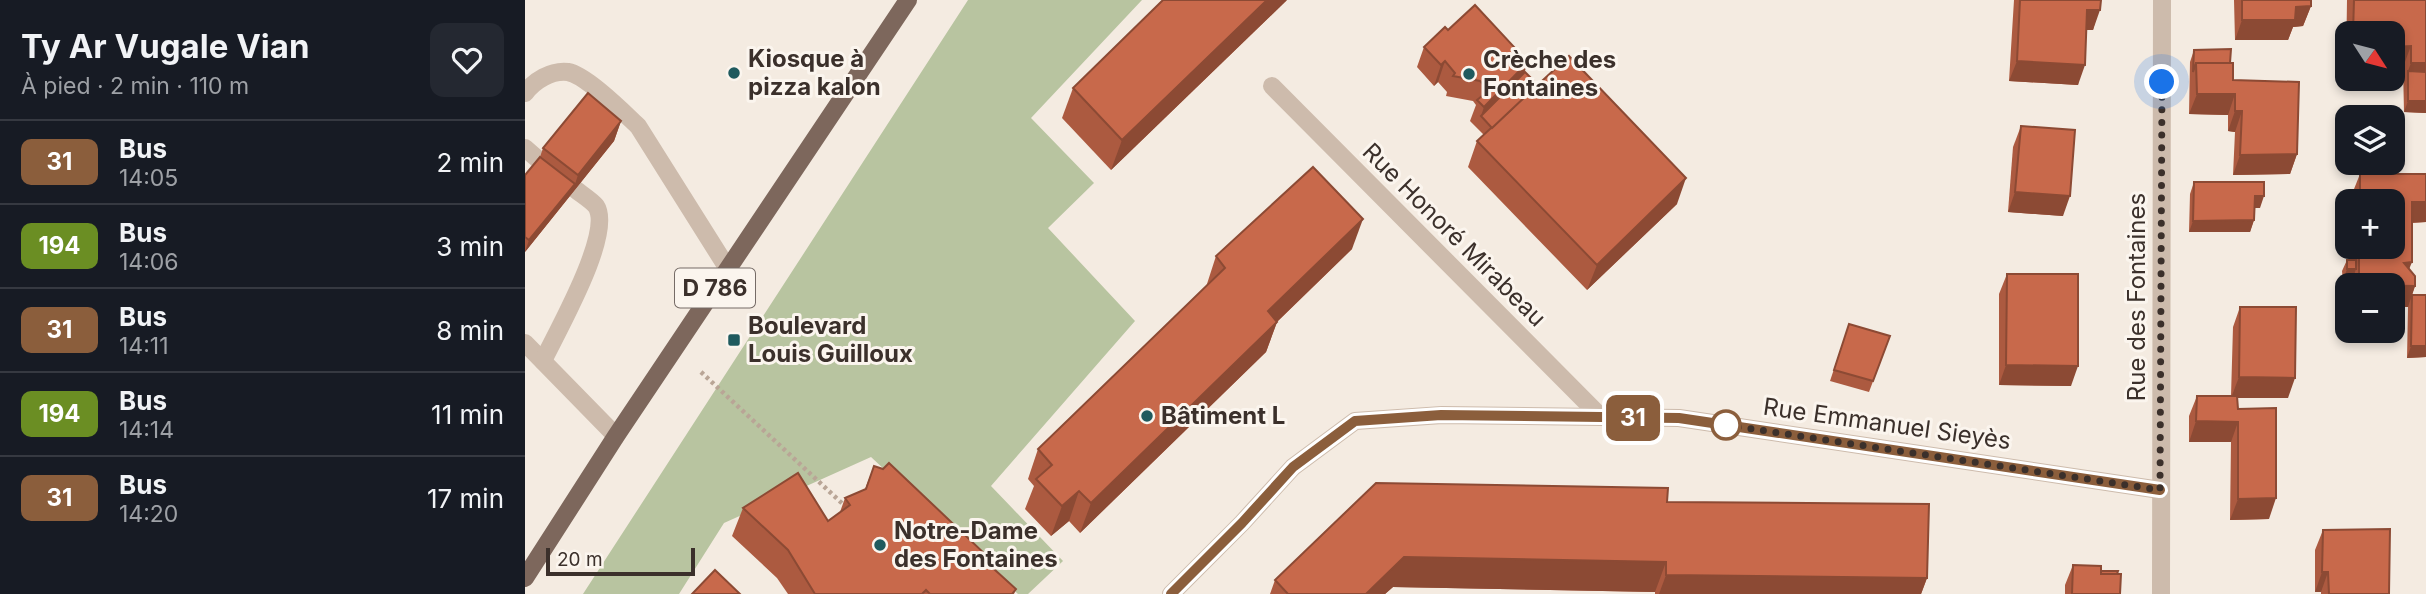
<!DOCTYPE html>
<html lang="fr">
<head>
<meta charset="utf-8">
<style>
	:root { --surface:#171b24; --page:#242831; --text:#f1f3f6; --muted:#9ea1a6; --line:#363941 }
	body { margin:0; font-family:Inter,sans-serif; background:var(--page); color:var(--text); height:100vh; display:flex; flex-direction:column; font-size:26px; white-space:nowrap }
	* { box-sizing:border-box; margin:0 }
	p { font-size:23px; color:var(--muted) }
	.icon { flex:none; width:38px; height:38px; fill:none; stroke:currentColor; stroke-width:2; stroke-linecap:round; stroke-linejoin:round }
	.map { position:relative; flex:1; overflow:hidden }
	.drawer { display:flex; flex-direction:column; background:var(--surface); width:525px }
	.drawer>* { flex:none }
	.badge { padding:0 14px; border-radius:10px; font-size:24px; line-height:46px }
	.needle { width:46px; rotate:126deg }
	.fabs { position:absolute; left:1810px; top:21px; display:grid; gap:14px }
	.fabs a { display:grid; place-items:center; width:70px; height:70px; border-radius:14px; background:var(--surface); box-shadow:0 4px 10px #0003; font-size:35px }
	.scale { position:absolute; left:21px; bottom:18px; width:149px; box-sizing:border-box; padding-left:7px; border:4px solid #3b302b; border-top:0; font-size:19px; line-height:24px; white-space:nowrap; color:#3b302b; -webkit-text-stroke:5px #fbf5ee; paint-order:stroke }
	.you { position:absolute; width:35px; height:35px; margin:-18px; border:5px solid #fff; border-radius:50%; background:#1a73e8; box-shadow:0 0 0 10px #1a73e833 }
	.map>.badge { position:absolute; translate:-50% -50%; box-shadow:0 0 0 4px #fff }
	.round { display:grid; place-items:center; flex:none; width:74px; height:74px; border-radius:14px; background:var(--page) }
	.summary { display:flex; align-items:center; justify-content:space-between; height:119px; padding:0 21px }
	h1 { font-size:33px; font-weight:700; line-height:52px }
	ul { padding:0; list-style:none }
	li { display:flex; align-items:center; gap:21px; height:84px; padding:0 21px; border-top:2px solid var(--line) }
	li div { flex:1 }
	li b { display:block; font-size:26px }
	li em { font-style:normal }
	li .badge { min-width:77px; font-weight:700; text-align:center }
	main { display:flex; flex:1; min-height:0 }
	.map>svg:first-child { display:block }
</style>
</head>
<body>
<main>
<section class="drawer">
<div class="summary"><div><h1>Ty Ar Vugale Vian</h1><p>À pied · 2 min · 110 m</p></div><a class="round"><svg class="icon" aria-label="heart" viewBox="0 0 24 24"><path d="M12 20l-8-8c-3-5 5-10 8-4 3-6 11-1 8 4z"/></svg></a></div>
<ul>
<li><span class="badge" style="background:#8b5e3c;color:#fff">31</span><div><b>Bus</b><p>14:05</p></div><em>2 min</em></li>
<li><span class="badge" style="background:#6b8e23;color:#fff">194</span><div><b>Bus</b><p>14:06</p></div><em>3 min</em></li>
<li><span class="badge" style="background:#8b5e3c;color:#fff">31</span><div><b>Bus</b><p>14:11</p></div><em>8 min</em></li>
<li><span class="badge" style="background:#6b8e23;color:#fff">194</span><div><b>Bus</b><p>14:14</p></div><em>11 min</em></li>
<li><span class="badge" style="background:#8b5e3c;color:#fff">31</span><div><b>Bus</b><p>14:20</p></div><em>17 min</em></li>
</ul>
</section>
<div class="map">
<svg width="1901" height="594" viewBox="0 0 1901 594">
	<rect width="100%" height="100%" fill="#f4ebe1"/>
	<path fill="#b8c4a0" d="M443 0H617L506 118 569 183 523 228 610 321 466 486 538 561 503 594H493L346 457 199 523 154 594H58Z"/>
	<g fill="none" stroke-linecap="round" stroke-linejoin="round">
		<path stroke="#b9a596" stroke-width="4.5" stroke-dasharray="3.5 3.5" stroke-linecap="butt" d="M176 372 321 507"/>
		<g stroke="#cdbbac" stroke-width="18">
			<path d="M0 93C9 81 26 70 43 72 61 75 99 113 113 126L203 269"/>
			<path d="M0 148 16 162"/>
			<path d="M0 343 91 436"/>
			<path d="M18 361C31 333 89 233 71 206 66 200 56 194 50 189"/>
		</g>
		<g stroke="#cdbbac" stroke-width="18">
			<path d="M747 86 1076 417"/>
			<path d="M646 594 717 523 768 467 830 421 917 415 1154 418 1635 490"/>
			<path d="M1636 594 1637 0"/>
		</g>
		<path stroke="#7d675c" stroke-width="18" d="M0 578 91 436 383 0"/>
	</g>
	<g fill="#ac5a40">
		<path d="M762 0 586 170 537 118 548 88Z"/>
		<path d="M1489 0H1576L1568 30H1561L1553 85 1484 81Z"/>
		<path d="M1709 0H1786V6L1778 26 1768 27 1763 40H1710Z"/>
		<path d="M1822 0H1901V113L1879 112 1878 67 1867 33H1822V67H1821Z"/>
		<path d="M923 30 1000 72 1009 81 1005 92 1152 204 1062 290 943 167 952 141 959 135 945 121 951 105 948 101 921 96 922 92 913 82 909 86 892 67 899 47Z"/>
		<path d="M1669 50 1705 63 1708 80 1772 154 1765 174 1708 175 1710 132 1703 131V115L1664 114 1665 62Z"/>
		<path d="M96 121 89 141 0 252V175L15 157 18 148Z"/>
		<path d="M1496 126 1538 216 1483 212 1488 147Z"/>
		<path d="M1835 174H1901V222L1887 223 1884 269 1890 286 1887 295 1901 357 1882 358 1883 307 1867 285H1827V281H1818L1817 271 1822 260H1827V247H1867V201H1827V194Z"/>
		<path d="M1669 182 1735 208H1730L1729 220 1725 232H1664L1665 194Z"/>
		<path d="M1822 212V232H1819L1818 221Z"/>
		<path d="M827 249 752 322 741 352 555 533 544 521 526 536 500 509 509 486 503 479 513 449 681 287 691 256Z"/>
		<path d="M1482 274 1546 386 1474 385V294Z"/>
		<path d="M1715 307 1763 398H1713V409L1744 519 1705 520 1706 442H1664V416L1672 396H1706L1708 327Z"/>
		<path d="M1324 324 1365 336 1344 392 1305 381Z"/>
		<path d="M349 466 461 555 459 560 491 589 489 594H263L252 578 207 536 218 508 303 521 315 512 320 498 340 489Z"/>
		<path d="M1142 502 1402 578 1396 594H1130V592L868 587 860 594H745L750 580Z"/>
		<path d="M1798 530 1864 594H1796V592H1790V550Z"/>
		<path d="M1548 565 1576 571 1595 594H1540V585Z"/>
	</g>
	<g fill="#8c4a34">
		<path d="M742 0H762L586 170 597 140Z"/>
		<path d="M1786 6 1778 26 1768 27 1763 40H1710L1717 20 1771 7Z"/>
		<path d="M1562 10H1575L1568 30H1554Z"/>
		<path d="M1886 46 1878 67H1867V47Z"/>
		<path d="M920 61 913 82 909 86 916 65Z"/>
		<path d="M1492 61 1560 65 1553 85 1484 81Z"/>
		<path d="M1003 62 996 82 956 116 959 107Z"/>
		<path d="M1886 63H1901V83L1883 71Z"/>
		<path d="M1009 81 1005 93 1001 88Z"/>
		<path d="M1672 94H1710L1703 115 1664 114Z"/>
		<path d="M1883 101H1901V113L1879 112Z"/>
		<path d="M1710 111H1717L1710 132 1703 131Z"/>
		<path d="M96 121 89 141 0 252 4 240 50 184 53 175Z"/>
		<path d="M1772 154 1765 174 1708 175 1715 155Z"/>
		<path d="M1161 178 1152 204 1062 290 1072 265Z"/>
		<path d="M1490 192 1545 196 1538 216 1483 212Z"/>
		<path d="M1730 196H1739L1735 208H1726Z"/>
		<path d="M1887 202H1901V222L1879 223Z"/>
		<path d="M838 219 827 249 732 341 743 311Z"/>
		<path d="M1729 220 1725 232H1664L1668 221Z"/>
		<path d="M1887 262 1879 282V263Z"/>
		<path d="M1822 269H1831L1827 281H1818Z"/>
		<path d="M1867 286H1890L1883 307H1867Z"/>
		<path d="M752 322 741 352 555 533 566 503Z"/>
		<path d="M1886 346H1901V357L1882 358Z"/>
		<path d="M1481 365 1553 366 1546 386 1474 385Z"/>
		<path d="M1714 377 1770 378 1763 398H1706Z"/>
		<path d="M1671 421 1713 422 1706 442H1664Z"/>
		<path d="M554 491 544 521 526 536 537 506Z"/>
		<path d="M1751 498 1744 519 1705 520 1713 499Z"/>
		<path d="M879 557 1141 562 1130 592 868 587 860 594H841Z"/>
		<path d="M1797 572H1803L1796 592H1790Z"/>
		<path d="M1141 575 1402 578 1396 594H1134Z"/>
	</g>
	<g fill="#c8694b" stroke="#8c4a34" stroke-width="2">
		<path d="M638 0H742L597 140 548 88Z"/>
		<path d="M1495 0H1576L1575 10H1562L1560 65 1492 61Z"/>
		<path d="M1717 0H1786V6L1771 7 1770 20H1717Z"/>
		<path d="M1829 0H1901V63H1886V46L1867 47V33H1828Z"/>
		<path d="M950 5 1003 62 959 107 952 100 963 91 955 81 928 76 930 73 920 61 916 65 899 47 920 27 923 30Z"/>
		<path d="M1706 49 1705 63H1671L1668 72 1669 50Z"/>
		<path d="M1044 56 1161 178 1072 265 952 141Z"/>
		<path d="M1671 63H1708V80L1774 82 1772 154 1715 155 1717 111H1710V94H1672Z"/>
		<path d="M1883 71 1901 72V101H1883Z"/>
		<path d="M1000 72 1009 81 1001 88 1005 92 967 128 956 116Z"/>
		<path d="M63 93 96 121 53 175 18 148Z"/>
		<path d="M1496 126 1550 130 1545 196 1490 192Z"/>
		<path d="M15 157 50 184 4 240 0 237V175Z"/>
		<path d="M788 167 838 219 743 311 752 322 566 503 554 491 537 506 511 479 527 465 513 449 700 268 691 256Z"/>
		<path d="M1835 174H1901V202H1887V262L1879 263 1890 276V286L1834 285V247H1867V201H1835Z"/>
		<path d="M1669 182H1739V196H1730L1729 220 1668 221Z"/>
		<rect x="1822" y="260" width="9" height="9"/>
		<path d="M1482 274H1553V366L1481 365Z"/>
		<path d="M1887 295H1901V346H1886Z"/>
		<path d="M1715 307H1771L1770 378 1714 377Z"/>
		<path d="M1324 324 1365 336 1348 381 1309 370Z"/>
		<path d="M1672 396H1712L1713 409 1751 408V498L1713 499V422L1671 421Z"/>
		<path d="M364 463 461 555 458 559 491 589 487 594H405L401 590 397 594H290L263 550 218 508 273 473 303 521 325 505 320 498 341 489 349 466 358 469Z"/>
		<path d="M851 483 1143 488 1142 502 1404 504 1402 578 1141 575V562L879 557 841 594H763L750 580Z"/>
		<path d="M1865 529 1864 594H1804L1803 572H1797L1798 530Z"/>
		<path d="M1548 565 1576 566V574H1596L1595 594H1547Z"/>
		<path d="M190 570 215 594H167Z"/>
		<path d="M1576 571H1593L1592 574H1576Z"/>
	</g>
	<g fill="none" stroke-linecap="round" stroke-linejoin="round">
		<g stroke="#fff" stroke-width="16">
			<path id="line" d="M646 594 717 523 768 467 830 421 916 415 1154 418 1635 490"/>
		</g>
		<use href="#line" stroke="#8b5e3c" stroke-width="10"/>
		<path stroke="#3b302b" stroke-width="7" stroke-dasharray="0 12.6" d="M1201 425 1635 490 1637 82"/>
	</g>
	<g fill="#1f5a5e" stroke="#fbf5ee" stroke-width="2.5">
		<circle cx="209" cy="73" r="7"/>
		<circle cx="944" cy="74" r="7"/>
		<rect x="202" y="333" width="14" height="14" rx="3.5"/>
		<circle cx="622" cy="416" r="7"/>
		<circle cx="355" cy="545" r="7"/>
	</g>
	<circle fill="#fff" stroke="#8b5e3c" stroke-width="3.5" cx="1201" cy="425" r="14"/>
	<g text-anchor="middle" stroke-width="6" stroke-linejoin="round" paint-order="stroke">
		<rect fill="#fbf5ee" stroke="#756b66" stroke-width="2" x="150" y="268.5" width="80" height="39" rx="5"/>
		<g font-size="23" font-weight="bold" fill="#3b302b">
			<text x="190" y="296">D 786</text>
		</g>
		<g font-size="24" font-weight="bold" fill="#3b302b" stroke="#fbf5ee" text-anchor="start">
			<text x="223" y="67">Kiosque à<tspan x="223" dy="28">pizza kalon</tspan></text>
			<text x="958" y="68">Crèche des<tspan x="958" dy="28">Fontaines</tspan></text>
			<text x="223" y="334">Boulevard<tspan x="223" dy="28">Louis Guilloux</tspan></text>
			<text x="636" y="424">Bâtiment L</text>
			<text x="369" y="539">Notre-Dame<tspan x="369" dy="28">des Fontaines</tspan></text>
		</g>
		<g font-size="24" fill="#3b302b" stroke="#fbf5ee">
			<text transform="translate(929 235) rotate(45)" y="8">Rue Honoré Mirabeau</text>
			<text transform="translate(1612 297) rotate(-90)" y="8">Rue des Fontaines</text>
			<text transform="translate(1362 424) rotate(8)" y="8">Rue Emmanuel Sieyès</text>
		</g>
	</g>
</svg>
<div class="fabs">
<a><svg class="needle" viewBox="-14 -14 28 28"><path d="M0-13l5 13h-10z" fill="#e53935"/><path d="M0 13l5-13h-10z" fill="#9ea1a6"/></svg></a>
<a><svg class="icon" aria-label="layers" viewBox="0 0 24 24"><path d="M12 4l9 5-9 5-9-5zM3 14l9 5 9-5"/></svg></a>
<a>+</a>
<a>−</a>
</div>
<div class="scale">20 m</div>
<div class="you" style="left:1637px;top:82px"></div>
<b class="badge" style="left:1108px;top:418px;background:#8b5e3c;color:#fff">31</b>
</div>
</main>
</body>
</html>
